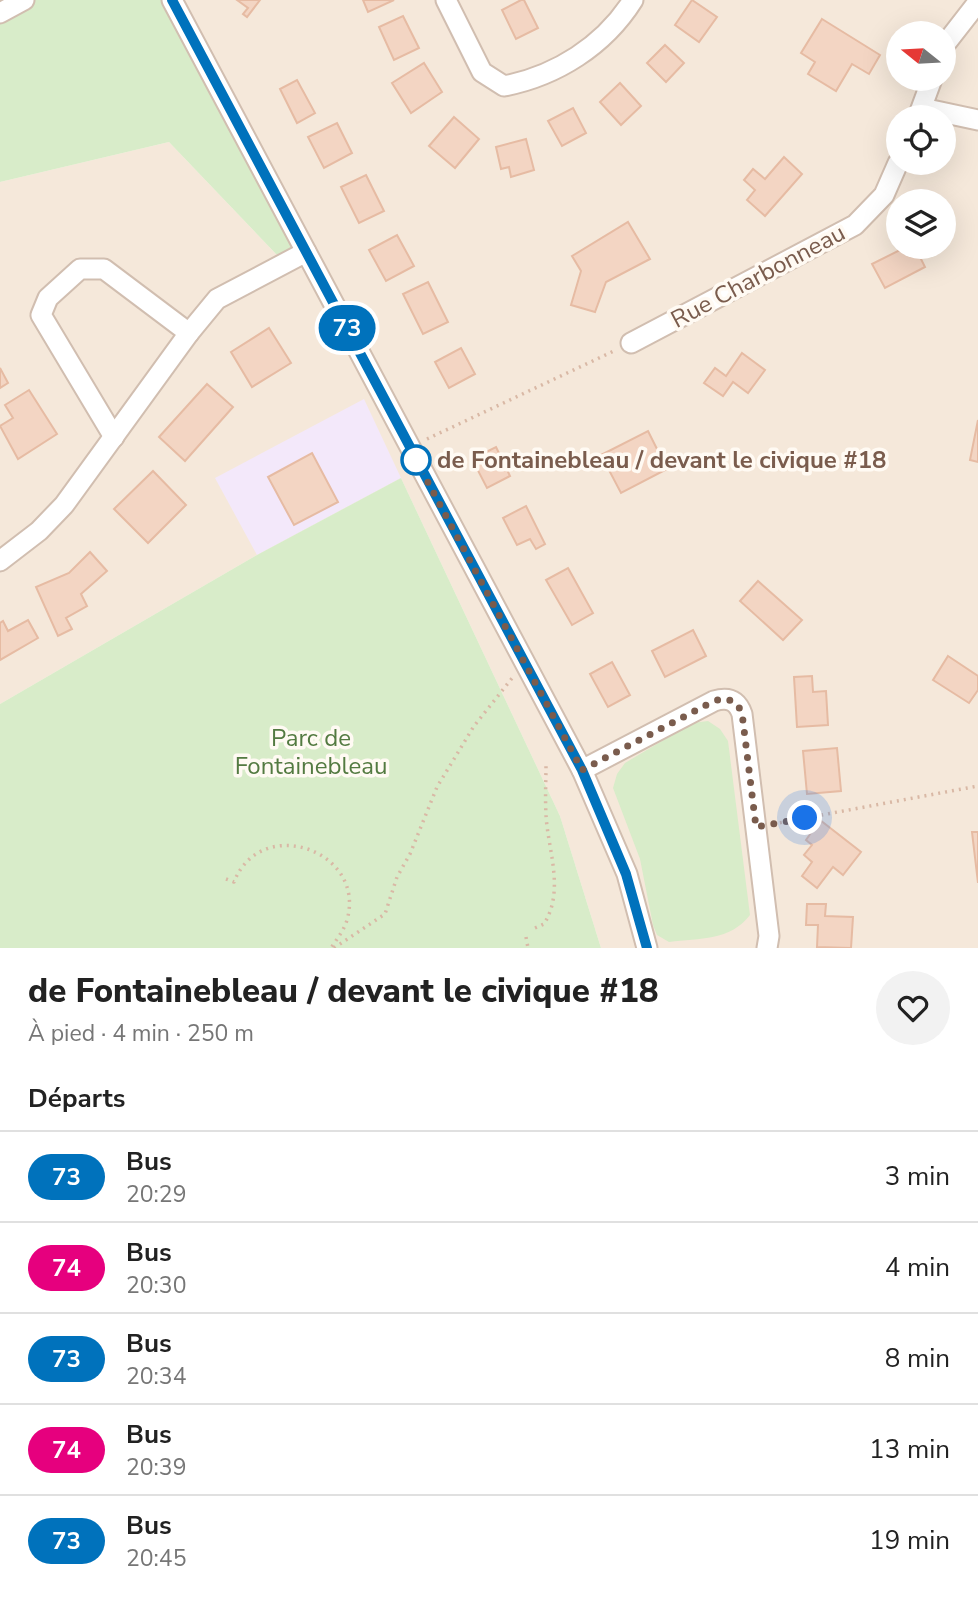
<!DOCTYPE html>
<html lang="fr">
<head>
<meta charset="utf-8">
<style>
	:root { --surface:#fff; --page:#f2f2f2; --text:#222; --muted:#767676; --line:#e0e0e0 }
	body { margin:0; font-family:"Nunito Sans",sans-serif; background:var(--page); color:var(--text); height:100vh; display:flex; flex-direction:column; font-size:26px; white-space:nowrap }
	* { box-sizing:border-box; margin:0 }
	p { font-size:23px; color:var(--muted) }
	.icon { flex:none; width:38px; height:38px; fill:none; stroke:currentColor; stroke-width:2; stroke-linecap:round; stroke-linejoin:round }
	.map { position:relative; height:948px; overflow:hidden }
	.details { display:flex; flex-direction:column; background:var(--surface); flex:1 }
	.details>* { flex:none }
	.badge { padding:0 14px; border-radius:23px; font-size:24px; line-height:46px }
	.needle { width:46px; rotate:288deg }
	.fabs { position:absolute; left:886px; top:21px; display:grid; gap:14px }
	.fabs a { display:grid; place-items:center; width:70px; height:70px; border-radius:50%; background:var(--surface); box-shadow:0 7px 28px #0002; font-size:35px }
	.you { position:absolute; width:35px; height:35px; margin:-18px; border:5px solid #fff; border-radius:50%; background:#1a73e8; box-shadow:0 0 0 10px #1a73e833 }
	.map>.badge { position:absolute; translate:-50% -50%; box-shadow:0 0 0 4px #fff }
	h2 { padding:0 28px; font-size:26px; line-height:63px }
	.round { display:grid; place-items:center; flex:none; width:74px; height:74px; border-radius:37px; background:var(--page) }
	.summary { display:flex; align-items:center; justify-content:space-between; height:119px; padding:0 28px }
	h1 { font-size:33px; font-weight:800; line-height:52px }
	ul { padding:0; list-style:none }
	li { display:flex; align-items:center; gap:21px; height:91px; padding:0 28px; border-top:2px solid var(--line) }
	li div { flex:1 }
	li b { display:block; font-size:26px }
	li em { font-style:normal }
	li .badge { min-width:77px; font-weight:700; text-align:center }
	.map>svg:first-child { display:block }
</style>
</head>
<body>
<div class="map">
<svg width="978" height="948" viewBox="0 0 978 948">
	<rect width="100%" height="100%" fill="#fdf6ec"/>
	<path fill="#f5e8da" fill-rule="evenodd" d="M175 0H978V948H601L560 816 401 478 257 555 0 704V182L169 142 276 254ZM898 33H943V79H898ZM898 117H943V163H898ZM898 201H943V247H898Z"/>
	<path fill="#f3e8fa" d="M364 399 401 478 257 555 215 478Z"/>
	<g fill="#d8ecc9">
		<path d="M0 0H175L306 252 276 254 169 142 0 182Z"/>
		<path d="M401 478 560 816 601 948H0V704L257 555Z"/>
		<path d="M708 721 720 729 728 741 750 915C730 941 700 938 669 942L657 935 653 925 640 859 613 788 617 774 625 763 692 723Z"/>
	</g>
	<g fill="#f3d5c3" stroke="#e6bba3" stroke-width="2">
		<path d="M237 0H260L247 17 243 14 248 8Z"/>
		<path d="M363 0H394L368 12Z"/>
		<path d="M521 0H524L538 28 516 39 502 10Z"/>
		<path d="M692 0 717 17 699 42 675 25Z"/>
		<path d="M403 16 419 48 394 60 379 27Z"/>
		<path d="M822 19 880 55 869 74 852 64 836 91 808 74 815 62 801 53Z"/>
		<path d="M665 45 684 63 666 82 647 63Z"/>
		<path d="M424 63 442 92 411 113 392 83Z"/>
		<path d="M297 80 315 113 297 123 280 89Z"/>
		<path d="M620 83 641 106 621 125 600 102Z"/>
		<path d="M573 108 586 133 562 146 548 121Z"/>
		<path d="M454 117 479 139 455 168 429 146Z"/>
		<path d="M337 123 352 153 324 168 308 137Z"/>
		<path d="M526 139 534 170 511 177 509 167 501 169 496 147Z"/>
		<path d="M784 157 802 174 765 216 747 200 755 190 744 180 753 169 765 179Z"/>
		<path d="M366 175 384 211 359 223 341 187Z"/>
		<path d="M628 222 650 259 606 282 595 312 571 305 581 271 572 256Z"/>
		<path d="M397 235 414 266 386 281 369 250Z"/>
		<path d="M906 247H915L925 267 885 288 872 264Z"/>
		<path d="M428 282 448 322 423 334 403 294Z"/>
		<path d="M269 328 291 363 252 387 231 352Z"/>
		<path d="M461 348 475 374 449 388 435 362Z"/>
		<path d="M742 353 765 370 748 393 733 382 723 396 704 383 715 368 726 376Z"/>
		<path d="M0 368 8 383 0 388Z"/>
		<path d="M207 384 233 407 185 461 159 437Z"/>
		<path d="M29 390 57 434 18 459 0 426 13 418 5 405Z"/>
		<path d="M978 420V462L970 460Z"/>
		<path d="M648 431 667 469 621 493 601 455Z"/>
		<path d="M496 447 510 476 487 488 472 459Z"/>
		<path d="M312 453 338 502 294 525 268 477Z"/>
		<path d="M153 471 186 505 148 543 114 509Z"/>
		<path d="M526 506 545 544 536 549 530 539 517 545 503 518Z"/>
		<path d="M90 552 107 571 81 594 87 606 66 618 72 629 58 636 36 587 69 573Z"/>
		<path d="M568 568 593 613 572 625 546 580Z"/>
		<path d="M758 581 802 620 783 640 740 601Z"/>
		<path d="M28 620 38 638 0 660V623L3 621 8 631Z"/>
		<path d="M693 630 706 656 665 677 652 651Z"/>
		<path d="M948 656 978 676V690L969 703 933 680Z"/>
		<path d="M612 662 630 695 608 707 590 674Z"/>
		<path d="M812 676 813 692 826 691 828 725 797 727 794 677Z"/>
		<path d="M837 748 841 791 807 794 803 751Z"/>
		<path d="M820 820 861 852 843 875 833 867 817 888 802 876 812 862 804 855 812 845 806 840Z"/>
		<path d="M972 832H978V883Z"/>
		<path d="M807 904H826L825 916 853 917 851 948 817 947 818 925H806Z"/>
	</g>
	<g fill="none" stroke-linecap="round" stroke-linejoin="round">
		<g stroke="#d1beb0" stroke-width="23">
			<g id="minor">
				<path d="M172 0 582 770 627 874 647 948"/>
				<path d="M446 0 482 72 504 86C556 76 604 46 633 0"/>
				<path d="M0 13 24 0"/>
				<path d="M943 47 978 2"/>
				<path d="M922 108 978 120"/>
				<path d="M918 117 932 79"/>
				<path d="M631 343 855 225 884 195 898 163"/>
				<path d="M114 437 41 315 48 298 80 269H104L189 333"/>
				<path d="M0 561 39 531 64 505 189 333 217 299 306 252"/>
				<path d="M582 770 714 701C728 697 737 700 742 714L769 936 767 948"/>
			</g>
		</g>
		<g stroke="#d9b8a5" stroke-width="3.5" stroke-dasharray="2 5" stroke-linecap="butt">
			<path d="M427 439 616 350"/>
			<path d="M773 824 978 786"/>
			<path d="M226 879 234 882C261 813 367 851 347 920 344 930 337 939 331 948"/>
			<path d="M535 928 544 924C565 890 548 851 546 815 545 798 546 781 546 765"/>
			<path d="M526 937 528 948"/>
			<path d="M334 948 385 914 397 877 410 854 437 787 474 726 513 677"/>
		</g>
		<use href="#minor" stroke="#fff" stroke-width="19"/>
	</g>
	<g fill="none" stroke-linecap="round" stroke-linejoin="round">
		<g stroke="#fff" stroke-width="16">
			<path id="line" d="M172 0 582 770 626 874 647 948"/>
		</g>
		<use href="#line" stroke="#0072bc" stroke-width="10"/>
		<path stroke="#7a5c4d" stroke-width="7" stroke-dasharray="0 12.6" d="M416 460 582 770 714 701C728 697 736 700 742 713L756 827 805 818"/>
	</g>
	<circle fill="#fff" stroke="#0072bc" stroke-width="3.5" cx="416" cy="460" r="14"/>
	<g text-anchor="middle" stroke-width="7" stroke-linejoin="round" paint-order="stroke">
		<g font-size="24" fill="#7a5c4d" stroke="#fffaf3">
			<text transform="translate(758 276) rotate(-28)" y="8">Rue Charbonneau</text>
		</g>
		<g font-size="24" font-weight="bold" fill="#7a5c4d" stroke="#fffaf3" text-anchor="start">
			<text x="437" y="468">de Fontainebleau / devant le civique #18</text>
		</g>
		<g font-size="24" fill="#537a41" stroke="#fffaf3">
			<text x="311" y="746">Parc de<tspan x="311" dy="28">Fontainebleau</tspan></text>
		</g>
	</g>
</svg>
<div class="fabs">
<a><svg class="needle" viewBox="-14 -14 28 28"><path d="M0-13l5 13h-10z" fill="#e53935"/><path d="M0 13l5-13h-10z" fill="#767676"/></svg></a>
<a><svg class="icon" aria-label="locate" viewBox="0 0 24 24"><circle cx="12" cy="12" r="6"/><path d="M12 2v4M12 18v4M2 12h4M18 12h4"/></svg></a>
<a><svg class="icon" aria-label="layers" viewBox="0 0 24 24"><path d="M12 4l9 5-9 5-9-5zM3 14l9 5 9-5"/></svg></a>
</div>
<div class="you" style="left:805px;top:818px"></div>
<b class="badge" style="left:347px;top:328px;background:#0072bc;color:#fff">73</b>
</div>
<section class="details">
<div class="summary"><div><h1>de Fontainebleau / devant le civique #18</h1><p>À pied · 4 min · 250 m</p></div><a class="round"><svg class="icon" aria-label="heart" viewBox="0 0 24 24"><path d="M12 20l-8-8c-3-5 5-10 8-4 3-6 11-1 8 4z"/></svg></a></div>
<h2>Départs</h2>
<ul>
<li><span class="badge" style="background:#0072bc;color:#fff">73</span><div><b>Bus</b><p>20:29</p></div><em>3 min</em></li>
<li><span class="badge" style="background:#e6007e;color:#fff">74</span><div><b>Bus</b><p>20:30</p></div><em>4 min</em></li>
<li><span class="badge" style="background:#0072bc;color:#fff">73</span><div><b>Bus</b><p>20:34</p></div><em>8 min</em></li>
<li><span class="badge" style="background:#e6007e;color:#fff">74</span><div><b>Bus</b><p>20:39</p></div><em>13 min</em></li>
<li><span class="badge" style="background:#0072bc;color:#fff">73</span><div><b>Bus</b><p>20:45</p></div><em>19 min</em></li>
</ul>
</section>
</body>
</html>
